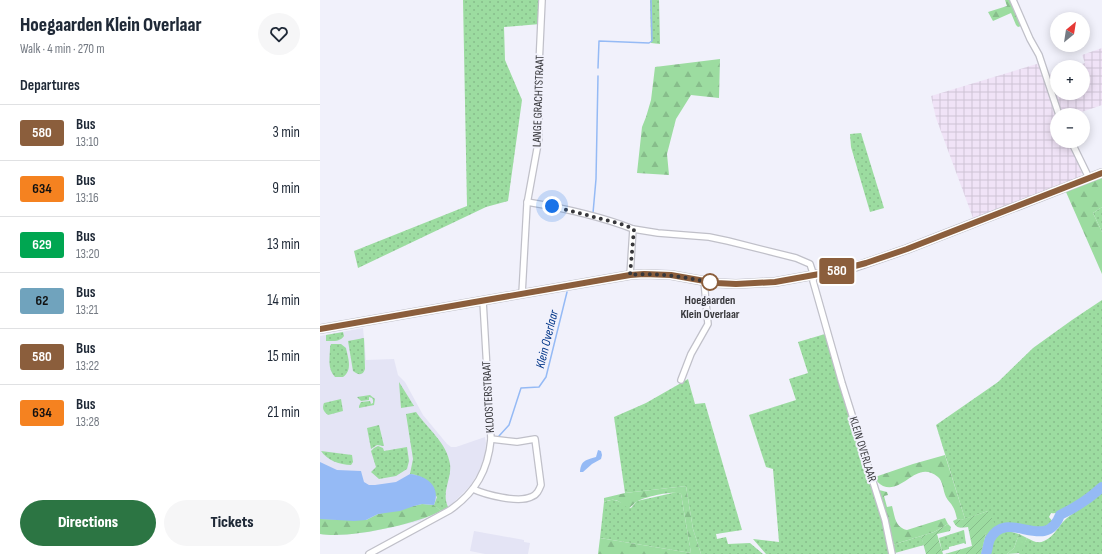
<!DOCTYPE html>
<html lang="en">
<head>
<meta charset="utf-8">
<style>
	:root { --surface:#fff; --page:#f6f6f7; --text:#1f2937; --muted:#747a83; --line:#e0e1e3; --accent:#2c7543 }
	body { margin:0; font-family:"Sofia Sans Condensed",sans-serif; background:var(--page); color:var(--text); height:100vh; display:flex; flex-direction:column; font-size:15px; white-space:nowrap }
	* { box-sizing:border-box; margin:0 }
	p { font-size:13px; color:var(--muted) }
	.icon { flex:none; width:22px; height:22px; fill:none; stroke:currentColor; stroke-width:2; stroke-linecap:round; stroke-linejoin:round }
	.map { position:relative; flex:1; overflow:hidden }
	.side { display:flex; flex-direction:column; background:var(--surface); width:320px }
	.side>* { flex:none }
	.badge { padding:0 8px; border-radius:3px; font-size:14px; line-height:26px }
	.needle { width:26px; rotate:30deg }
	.controls { position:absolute; left:730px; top:12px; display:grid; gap:8px }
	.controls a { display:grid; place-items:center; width:40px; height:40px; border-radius:50%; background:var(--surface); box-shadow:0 2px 10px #0003; font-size:20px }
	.you { position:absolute; width:20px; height:20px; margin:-10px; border:3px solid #fff; border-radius:50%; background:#1a73e8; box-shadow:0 0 0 6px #1a73e833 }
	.map>.badge { position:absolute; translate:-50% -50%; box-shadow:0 0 0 2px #fff }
	h2 { padding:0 20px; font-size:15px; line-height:36px }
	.round { display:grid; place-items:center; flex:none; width:42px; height:42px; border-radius:21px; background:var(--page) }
	.head { display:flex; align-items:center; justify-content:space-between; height:68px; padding:0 20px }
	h1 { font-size:19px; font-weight:800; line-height:30px }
	.button { display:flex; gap:8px; margin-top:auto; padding:8px 20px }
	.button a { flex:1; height:46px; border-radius:24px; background:var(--accent); color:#fff; font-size:16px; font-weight:800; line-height:46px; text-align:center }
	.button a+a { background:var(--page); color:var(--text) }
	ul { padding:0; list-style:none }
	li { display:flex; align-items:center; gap:12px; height:56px; padding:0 20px; border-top:1px solid var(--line) }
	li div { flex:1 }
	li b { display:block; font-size:15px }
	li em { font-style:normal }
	li .badge { min-width:44px; font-weight:700; text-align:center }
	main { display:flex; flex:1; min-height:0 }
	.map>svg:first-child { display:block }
</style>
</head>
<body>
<main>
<section class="side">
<div class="head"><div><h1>Hoegaarden Klein Overlaar</h1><p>Walk · 4 min · 270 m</p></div><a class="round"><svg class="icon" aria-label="heart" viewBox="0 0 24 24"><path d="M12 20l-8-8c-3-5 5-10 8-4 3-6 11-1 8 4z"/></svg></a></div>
<h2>Departures</h2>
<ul>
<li><span class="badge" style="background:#8b5e3c;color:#fff">580</span><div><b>Bus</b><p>13:10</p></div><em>3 min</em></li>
<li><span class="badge" style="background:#f58220;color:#111">634</span><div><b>Bus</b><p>13:16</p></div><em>9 min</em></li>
<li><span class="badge" style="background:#00a651;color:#fff">629</span><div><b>Bus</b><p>13:20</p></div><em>13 min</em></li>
<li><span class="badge" style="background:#70a3bd;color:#111">62</span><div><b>Bus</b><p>13:21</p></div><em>14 min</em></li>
<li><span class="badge" style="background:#8b5e3c;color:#fff">580</span><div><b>Bus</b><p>13:22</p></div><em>15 min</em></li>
<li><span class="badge" style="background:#f58220;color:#111">634</span><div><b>Bus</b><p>13:28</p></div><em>21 min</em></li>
</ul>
<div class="button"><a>Directions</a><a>Tickets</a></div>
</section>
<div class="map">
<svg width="782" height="554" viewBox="0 0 782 554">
	<defs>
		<pattern id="industrial-grid" width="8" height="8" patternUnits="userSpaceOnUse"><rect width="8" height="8" fill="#f0e3f7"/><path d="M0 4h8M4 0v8" fill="none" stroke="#cec3d5"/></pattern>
		<pattern id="grass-dots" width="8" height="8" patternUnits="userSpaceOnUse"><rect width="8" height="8" fill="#9cdca0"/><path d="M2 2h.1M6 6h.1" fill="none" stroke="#87bd8b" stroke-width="1.8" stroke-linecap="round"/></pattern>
		<pattern id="forest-firs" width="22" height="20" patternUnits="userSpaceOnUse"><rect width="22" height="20" fill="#9cdca0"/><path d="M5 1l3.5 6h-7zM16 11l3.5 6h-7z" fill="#87bd8b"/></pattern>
		<pattern id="garden-furrows" width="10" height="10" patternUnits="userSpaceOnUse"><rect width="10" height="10" fill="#9cdca0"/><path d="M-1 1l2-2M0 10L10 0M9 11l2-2" fill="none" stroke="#87bd8b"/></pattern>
	</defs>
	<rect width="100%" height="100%" fill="#f1f1fb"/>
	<g fill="url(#industrial-grid)">
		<path d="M782 48V105L753 115H742L727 75 737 72V93H763V67H751L765 63 762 55Z"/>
		<path d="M720 63 737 115V141H749L762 173 760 177 653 218 616 118 611 96Z"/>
	</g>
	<g fill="#e4e4f5">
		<path d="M43 328 46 360 74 359 78 375 85 382 103 415 127 444 131 447H136L165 437 166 443 164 458 158 473 150 486 130 506 110 517 109 515 100 521 49 532 22 535 0 534V336Z"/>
		<path d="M154 531 204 540V542L210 543 208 554H165L150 551Z"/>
	</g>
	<g fill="url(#grass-dots)">
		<path d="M143 0H221L220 24 184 27 185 60 202 100 188 201 166 207 38 268 34 251 147 206Z"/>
		<path d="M330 0H339L340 44 331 43Z"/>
		<path d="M541 133 564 208 550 212 531 147 530 134Z"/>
		<path d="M782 207V232L773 213Z"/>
		<path d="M782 300V485C773 493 743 516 731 513L729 517 733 522V524L725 533 719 536C704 533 688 520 674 532 672 534 669 536 667 538 665 543 665 549 664 554H661L666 533 668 511 645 519 616 425 678 382 713 348 752 320Z"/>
		<path d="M23 332 24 336C20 342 13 341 6 341V335Z"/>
		<path d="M505 334 547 468 565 532 569 554H446L433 539 459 542 453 469 446 467 429 415 476 400 469 379 488 373 478 342Z"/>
		<path d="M44 338 45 369C43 376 38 375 33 371L28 341Z"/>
		<path d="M11 344H21L26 348C28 358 33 370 23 377H15C7 369 10 357 10 347Z"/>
		<path d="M368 379 375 404 385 403 422 530 396 534 397 539 406 537 408 544 430 543 443 554H381L373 529 366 486 305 493 294 417 326 403Z"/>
		<path d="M79 382 94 406 81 408Z"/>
		<path d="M50 395 55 399 54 405 39 408V406L41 402 50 401 51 404 53 403V400L52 398 49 397V400L41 401 37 397Z"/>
		<path d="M21 399 23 411 8 415C3 411 2 408 4 403Z"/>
		<path d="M96 412C107 428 127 443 130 464 132 479 121 492 128 507L121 511 114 505 117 497 96 475 90 474 93 459 86 414Z"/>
		<path d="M59 425 64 446 57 445 51 449 47 428Z"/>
		<path d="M58 446 63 448 64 451 87 447 89 461 87 469 76 476 59 479 51 472 56 467 51 451 54 448Z"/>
		<path d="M1 451 32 455 33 462 31 465C20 465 7 460 1 451Z"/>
		<path d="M357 492 361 494 371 553 280 538 284 502C297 497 299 502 311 508L317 501Z"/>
		<path d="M782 492V554H699L707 538C713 541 718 544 724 541 732 538 737 529 742 523 753 511 770 504 782 492Z"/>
		<path d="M644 530 646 544H645L644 543 629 547V549L622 551 619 538Z"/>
		<path d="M682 532H692L699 534 694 548 687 554H669C671 542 670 537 682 532Z"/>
		<path d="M601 536 604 545 575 553 572 545Z"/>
	</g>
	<g fill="url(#forest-firs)">
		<path d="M685 0H690L701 26 698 27 696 25 691 13 673 21 668 12 687 6Z"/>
		<path d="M400 59 399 98 371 95 356 119 347 154 349 175 317 173 322 127 326 117 331 100 335 67Z"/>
		<path d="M782 178V207L773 213 782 232V274L746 192Z"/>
		<path d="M625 455 645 519 641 520 637 519C636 515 635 510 633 507 631 503 628 501 626 497 623 491 623 481 618 477 596 459 584 494 563 486 559 484 556 481 555 477L593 464Z"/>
		<path d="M366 486 373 529 381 554H278L280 538 371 553 361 494C354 490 325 497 318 501 314 503 312 507 308 508 298 501 296 497 284 502V498L305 493Z"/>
		<path d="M559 490 567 492 568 495 564 496 567 507 572 506C575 517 575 527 587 530L625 518 628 524 614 532 572 545Z"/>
		<path d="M102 504 114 505 121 511C96 524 30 539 0 534V519L46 520 58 514Z"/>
		<path d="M699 534 707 538 701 553 687 554 694 548Z"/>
	</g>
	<g fill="url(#garden-furrows)">
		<path d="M668 511 675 524 666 533 661 554H625L652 546 648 527C639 528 637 529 633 521L637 519 641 520Z"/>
		<path d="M628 524 631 527 630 531 617 534 623 554H606L601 536 614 532Z"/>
	</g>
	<g fill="#95baf5">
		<path d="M278 450 281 451 282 455 281 459 272 464 263 472H260C261 460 266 460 276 457Z"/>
		<path d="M0 462 17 470 41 471 44 482 49 485H55L76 482 90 474C108 476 121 487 114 505L102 504 94 506 80 511 58 514 46 520 34 521 0 519Z"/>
	</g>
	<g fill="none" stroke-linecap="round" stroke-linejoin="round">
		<g stroke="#95baf5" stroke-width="1.5">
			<path d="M278 68 279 41 329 43 332 41 331 0"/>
			<path d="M273 213 276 179 278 76"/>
			<path d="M179 436 189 425 201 388 219 387 226 377 247 292"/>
		</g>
		<path stroke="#95baf5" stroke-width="10" d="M666 554C668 549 668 543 670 539 688 507 725 554 740 515 755 508 769 499 782 487"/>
		<g stroke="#c0c0c9" stroke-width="8">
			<g id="street">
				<path d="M693 0 710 39 719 55 739 115"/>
				<path d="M751 141 769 178"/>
				<path d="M207 202C243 208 280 216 313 229L310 275"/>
				<path d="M313 229 338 233 389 237 408 241 476 258 490 264 494 276 493 281 522 383 565 520 572 554"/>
				<path d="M202 294 207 204 219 138V65L222 0"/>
				<path d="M361 380 371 354 388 324 384 281"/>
				<path d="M153 489C166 495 198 503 211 497 217 495 219 490 221 485L215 439 197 442 171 439"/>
				<path d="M49 554 130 510C156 492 168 470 171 439L163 301"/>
			</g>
		</g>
		<g stroke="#c0c0c9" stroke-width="10">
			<path id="secondary" d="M0 329 310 275 324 274 351 275 395 283 416 284 455 282 516 271 535 267 587 249 782 173"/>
		</g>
		<use href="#street" stroke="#fff" stroke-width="5.5"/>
		<use href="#secondary" stroke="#fff" stroke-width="8"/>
	</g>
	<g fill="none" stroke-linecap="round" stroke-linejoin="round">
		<g stroke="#fff" stroke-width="9">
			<path id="line" d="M0 329 310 275 324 274 351 275 396 283 416 284 455 282 516 271 546 263 587 249 782 173"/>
		</g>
		<use href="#line" stroke="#8b5e3c" stroke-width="6"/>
		<path stroke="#37373b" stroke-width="4" stroke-dasharray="0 7.2" d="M232 206 301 224 314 229 310 275C339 272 367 278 396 283L390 282"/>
	</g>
	<circle fill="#fff" stroke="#8b5e3c" stroke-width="2" cx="390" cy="282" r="8"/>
	<g text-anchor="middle" stroke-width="4" stroke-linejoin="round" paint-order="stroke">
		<g font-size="12" fill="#37373b" stroke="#f1f1fb">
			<text transform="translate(218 101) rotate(-88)" y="4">LANGE GRACHTSTRAAT</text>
			<text transform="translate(168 397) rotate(-93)" y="4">KLOOSTERSTRAAT</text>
			<text transform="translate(543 449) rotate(73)" y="4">KLEIN OVERLAAR</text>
		</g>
		<g font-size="12" font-weight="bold" fill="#37373b" stroke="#f1f1fb">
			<text x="390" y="304">Hoegaarden<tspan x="390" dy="14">Klein Overlaar</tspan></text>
		</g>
		<g font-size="13" font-style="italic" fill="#003588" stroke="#f1f1fb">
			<text transform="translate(226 339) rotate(-76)" y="5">Klein Overlaar</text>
		</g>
	</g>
</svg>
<div class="controls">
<a><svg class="needle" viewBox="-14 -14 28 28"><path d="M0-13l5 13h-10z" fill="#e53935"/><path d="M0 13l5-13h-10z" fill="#747a83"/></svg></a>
<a>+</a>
<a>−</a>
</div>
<div class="you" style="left:232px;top:206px"></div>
<b class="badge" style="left:517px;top:271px;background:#8b5e3c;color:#fff">580</b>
</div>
</main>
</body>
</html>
